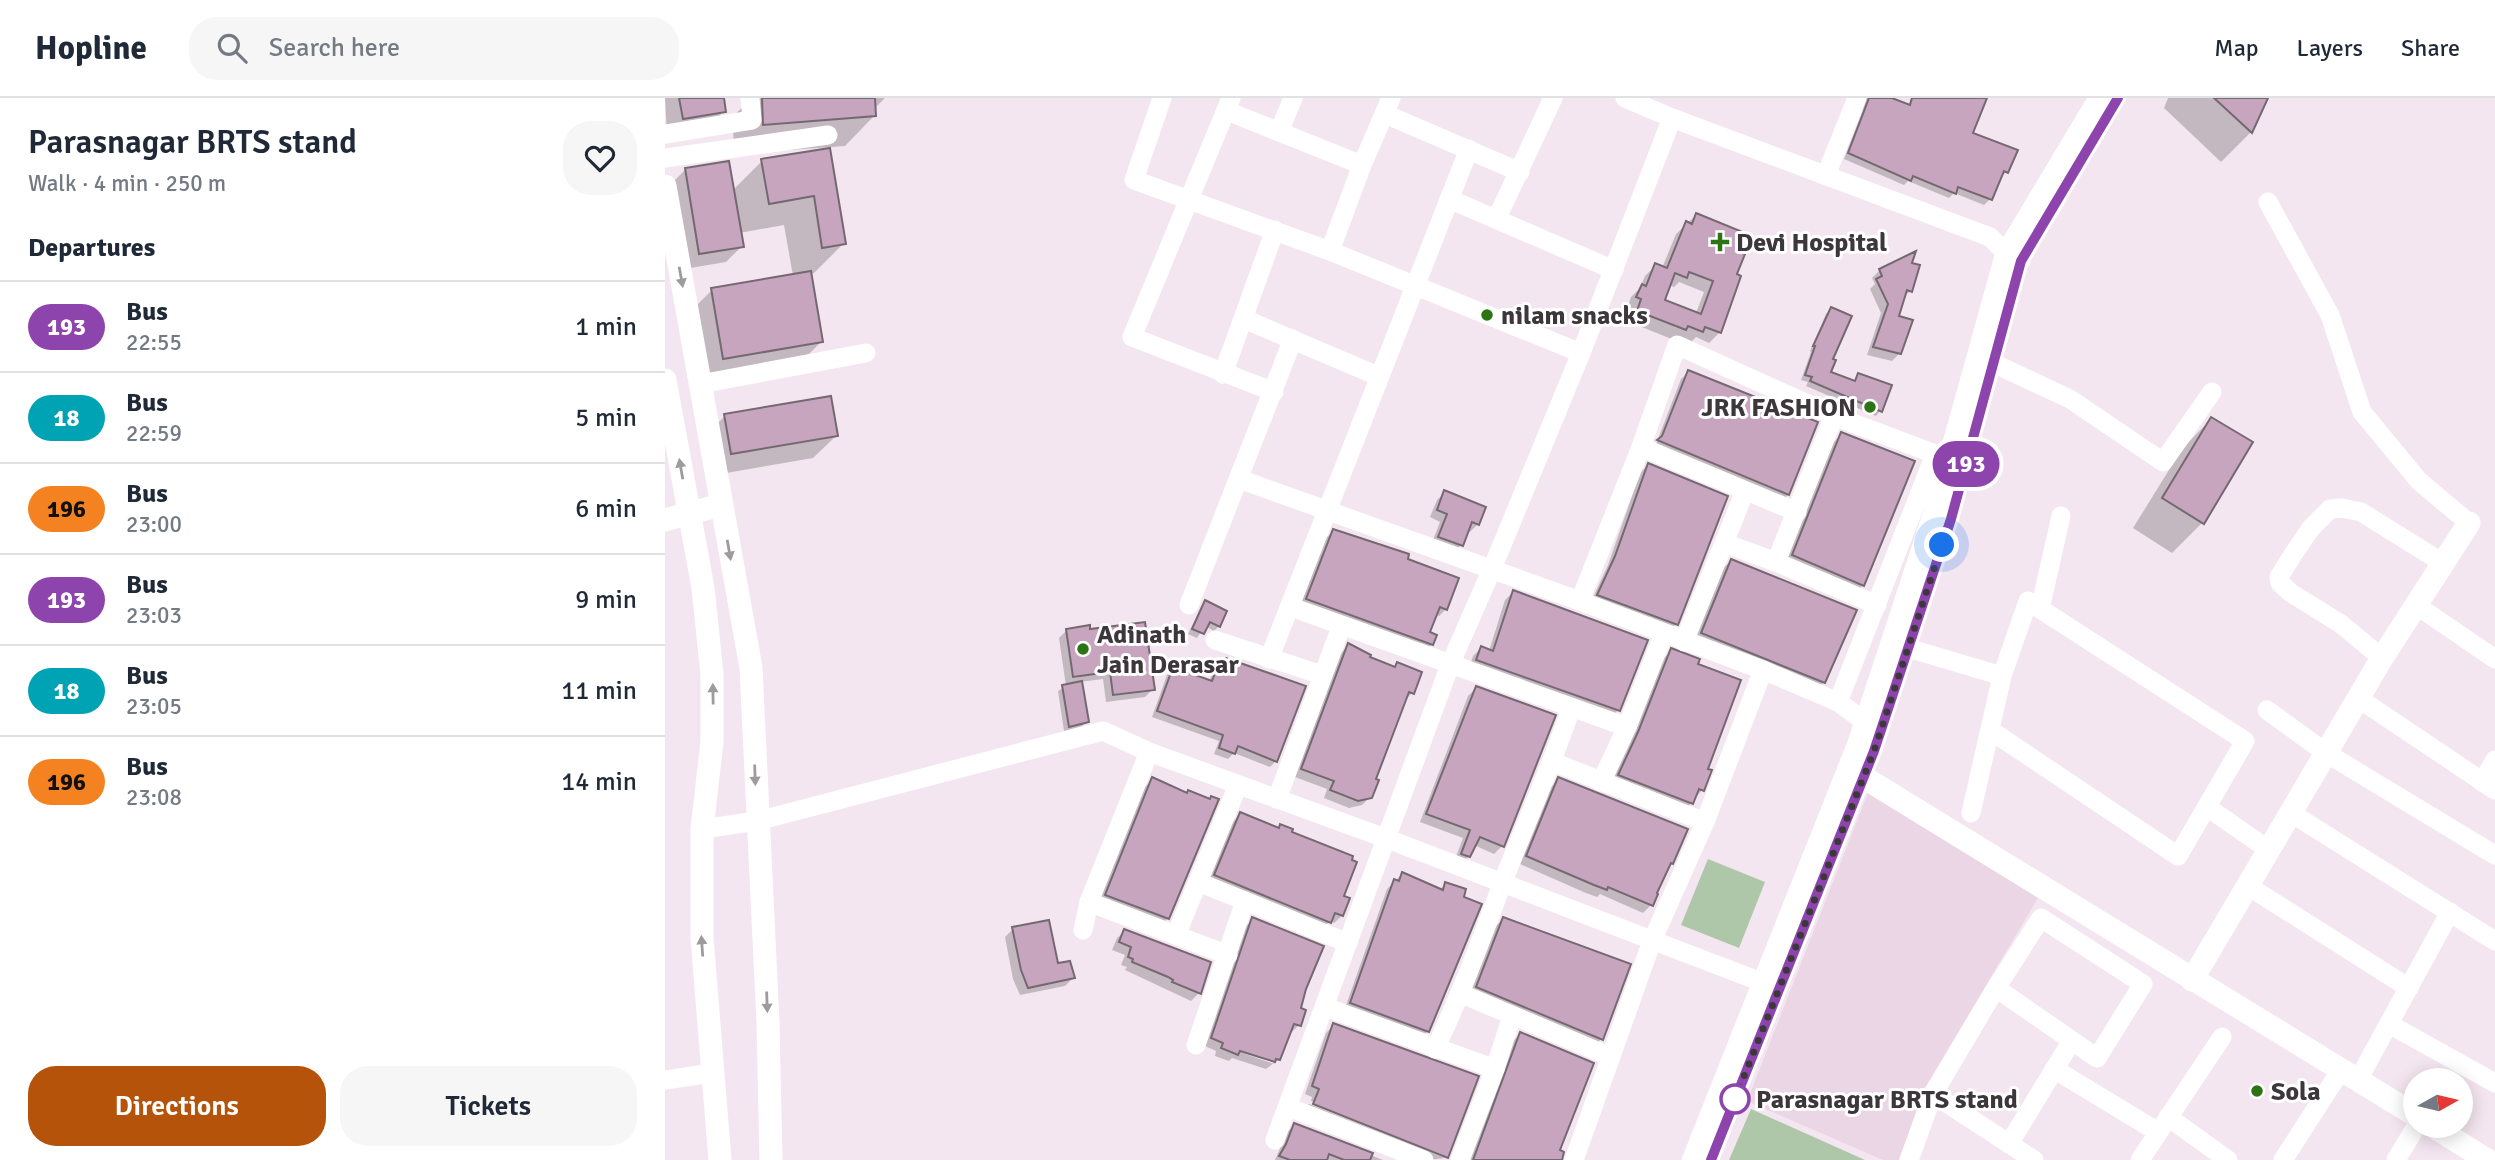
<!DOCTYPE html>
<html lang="en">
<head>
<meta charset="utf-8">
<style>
	:root { --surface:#fff; --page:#f6f6f7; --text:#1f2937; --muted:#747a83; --line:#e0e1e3; --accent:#b45309 }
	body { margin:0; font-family:Signika,sans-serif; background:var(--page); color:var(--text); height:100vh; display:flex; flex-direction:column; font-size:26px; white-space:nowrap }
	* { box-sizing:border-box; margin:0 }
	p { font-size:23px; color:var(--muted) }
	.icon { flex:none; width:38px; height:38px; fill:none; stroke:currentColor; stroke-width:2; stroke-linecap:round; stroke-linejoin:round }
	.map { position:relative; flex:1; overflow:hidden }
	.drawer { display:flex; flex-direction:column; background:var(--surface); width:665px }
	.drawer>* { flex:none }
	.badge { padding:0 14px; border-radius:23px; font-size:24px; line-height:46px }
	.needle { width:46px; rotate:82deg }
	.fabs { position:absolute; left:1738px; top:970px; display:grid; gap:14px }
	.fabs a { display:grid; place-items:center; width:70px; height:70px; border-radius:50%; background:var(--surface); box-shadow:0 4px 18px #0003; font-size:35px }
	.you { position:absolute; width:35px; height:35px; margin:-18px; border:5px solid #fff; border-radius:50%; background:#1a73e8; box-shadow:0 0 0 10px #1a73e833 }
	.map>.badge { position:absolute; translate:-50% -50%; box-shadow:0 0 0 4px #fff }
	h2 { padding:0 28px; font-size:26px; line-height:63px }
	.round { display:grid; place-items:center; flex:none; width:74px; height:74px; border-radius:28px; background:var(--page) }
	.summary { display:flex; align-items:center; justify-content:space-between; height:119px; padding:0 28px }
	h1 { font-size:33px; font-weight:600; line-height:52px }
	.button { display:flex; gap:14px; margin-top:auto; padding:14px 28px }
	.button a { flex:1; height:80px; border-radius:28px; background:var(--accent); color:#fff; font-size:28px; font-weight:600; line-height:80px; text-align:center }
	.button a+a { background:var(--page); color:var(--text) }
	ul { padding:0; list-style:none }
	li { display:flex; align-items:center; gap:21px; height:91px; padding:0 28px; border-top:2px solid var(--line) }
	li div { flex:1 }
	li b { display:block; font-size:26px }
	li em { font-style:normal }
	li .badge { min-width:77px; font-weight:700; text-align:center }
	header { display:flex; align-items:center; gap:42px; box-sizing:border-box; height:98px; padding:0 35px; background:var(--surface); border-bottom:2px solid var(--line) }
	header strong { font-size:33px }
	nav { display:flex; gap:38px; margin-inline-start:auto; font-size:24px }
	.search { width:490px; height:63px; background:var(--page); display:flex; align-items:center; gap:18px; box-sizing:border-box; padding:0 24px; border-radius:28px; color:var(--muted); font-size:26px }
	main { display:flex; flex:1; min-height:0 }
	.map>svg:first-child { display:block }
</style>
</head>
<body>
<header>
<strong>Hopline</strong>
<div class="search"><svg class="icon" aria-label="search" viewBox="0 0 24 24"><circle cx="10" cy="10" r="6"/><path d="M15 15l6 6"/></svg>Search here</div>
<nav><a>Map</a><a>Layers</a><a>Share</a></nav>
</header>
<main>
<section class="drawer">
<div class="summary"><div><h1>Parasnagar BRTS stand</h1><p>Walk · 4 min · 250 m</p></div><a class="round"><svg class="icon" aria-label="heart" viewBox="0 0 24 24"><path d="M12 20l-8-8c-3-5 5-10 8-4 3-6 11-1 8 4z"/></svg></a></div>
<h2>Departures</h2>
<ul>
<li><span class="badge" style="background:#8e44ad;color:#fff">193</span><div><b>Bus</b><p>22:55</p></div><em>1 min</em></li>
<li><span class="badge" style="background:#00a3b4;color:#fff">18</span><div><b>Bus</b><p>22:59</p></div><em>5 min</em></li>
<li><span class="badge" style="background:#f58220;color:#111">196</span><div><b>Bus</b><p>23:00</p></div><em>6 min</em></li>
<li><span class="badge" style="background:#8e44ad;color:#fff">193</span><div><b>Bus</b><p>23:03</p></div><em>9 min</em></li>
<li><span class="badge" style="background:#00a3b4;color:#fff">18</span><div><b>Bus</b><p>23:05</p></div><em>11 min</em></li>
<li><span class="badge" style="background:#f58220;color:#111">196</span><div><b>Bus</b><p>23:08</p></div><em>14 min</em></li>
</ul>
<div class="button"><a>Directions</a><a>Tickets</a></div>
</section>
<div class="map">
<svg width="1830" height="1062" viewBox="0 0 1830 1062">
	<rect width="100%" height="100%" fill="#f4e6f0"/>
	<path fill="#ead6e4" d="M1203 695 1373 800 1259 991 1234 1062H1218L1082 1003Z"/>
	<g fill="#afc7a9">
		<path d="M1043 761 1100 784 1074 850 1016 827Z"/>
		<path d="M1086 1011 1200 1062H1064Z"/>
	</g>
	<g fill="#0003" fill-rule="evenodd">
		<path d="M0 0H57L59 13 43 29 2 36Z"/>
		<path d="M87 0H220L209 11V18L180 48 69 56 68 29 64 22Z"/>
		<path d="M1197 0H1223L1243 8 1246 0H1321L1306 36 1342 74 1334 79 1325 101 1319 107 1289 95 1284 100 1243 83 1239 87 1179 61 1198 12Z"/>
		<path d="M1503 0H1601L1586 34 1556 64 1499 10Z"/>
		<path d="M163 52 179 145 149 175 145 176 156 244 133 267 36 283 24 215 47 192 128 178 119 127 74 135 77 148 61 164 19 171 5 87 21 71 67 93 97 63Z"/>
		<path d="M1031 117 1070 177 1055 234 1044 245 1031 239 1026 244 1009 242 962 223 967 212 962 210 966 199 975 190 980 178 991 167 997 170 1011 136ZM1014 184 1039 194 1031 215 998 203 1004 187 1009 189Z"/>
		<path d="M1244 166 1245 193 1238 200 1232 219 1235 255 1227 263 1202 257 1216 215 1205 191 1210 186 1207 180 1215 172Z"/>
		<path d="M1166 211 1164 275 1188 284 1194 277 1225 289 1215 313 1211 318 1141 288 1143 284 1136 282 1146 254 1145 253 1161 216Z"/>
		<path d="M1024 274 1151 325 1123 397 1115 404 991 346 1016 281Z"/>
		<path d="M60 318 171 338 148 360 44 378 37 341Z"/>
		<path d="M1546 321 1537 425 1507 455 1468 430 1517 351Z"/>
		<path d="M1176 336 1198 487 1190 495 1120 465 1169 344Z"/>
		<path d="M983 367 1011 526 1003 534 926 504 943 467 975 375Z"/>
		<path d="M780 394 813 426 805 434 802 432 796 447 788 455 766 447 775 424 765 419 772 402Z"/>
		<path d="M669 433 740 462 781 511 774 518 770 516 762 535 767 546 760 553 635 508 661 440Z"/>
		<path d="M1066 463 1159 584 1151 592 1029 543 1058 470Z"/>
		<path d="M848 494 981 543 953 612 946 620 804 570 808 558 816 550 824 553 840 502Z"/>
		<path d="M540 504 554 528 549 533 540 528 532 540 523 536 536 509Z"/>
		<path d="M402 532 488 591 480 599 441 604 438 581 415 584 422 623 417 628 399 633 393 593 401 588 394 540Z"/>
		<path d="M683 548 703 560 729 570 732 566 747 595 739 603 709 682 705 699 697 707 684 710 659 700 662 691 630 679 676 555Z"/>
		<path d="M1007 552 1041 672 1037 692 1019 713 947 684 966 643 999 560Z"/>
		<path d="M555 565 611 663 605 669 569 655 563 661 549 656 554 643 487 619 502 577 508 571 544 584 549 571Z"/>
		<path d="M811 590 837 748 829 756 809 747 804 758 796 766 789 764 798 740 755 724 803 598Z"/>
		<path d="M488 681 503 820 495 828 433 805 480 689Z"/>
		<path d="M894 681 1006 765 1001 770 986 807 978 815 935 796 932 799 921 795 855 766 886 689Z"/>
		<path d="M575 716 625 735 677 799 683 801 677 818 669 825 665 823 657 831 543 785 568 724Z"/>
		<path d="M737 776 774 792 781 786 763 933 755 941 679 913 722 791Z"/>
		<path d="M588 821 640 890 634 911V927L626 935 624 934 614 961 601 971 567 960 564 963 550 958 551 953 540 948 580 829ZM567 948 612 963 609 966 566 951Z"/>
		<path d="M838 821 936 941 929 949 804 897 830 829Z"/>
		<path d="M348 831 392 867 408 880 400 888 355 897 348 881 340 839Z"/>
		<path d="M460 833 534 895 526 903 460 872 462 869 456 867 460 857 447 852 452 840Z"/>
		<path d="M669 927 812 979 780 1060V1056L646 1003 647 999 640 996 661 935Z"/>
		<path d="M855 936 891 1062H805L847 944Z"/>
		<path d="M1083 973 1055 1045 1048 1052 1076 979Z"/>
		<path d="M644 1006 780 1060 763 1062 641 1013Z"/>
		<path d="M630 1027 718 1062H610L622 1034Z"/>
	</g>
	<g fill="#c8a5bf" stroke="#756971" stroke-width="2" fill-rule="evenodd">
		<path d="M14 0H59L61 14 18 21Z"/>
		<path d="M97 0H210L211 18 98 27Z"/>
		<path d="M1204 0H1227L1245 7 1247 0H1322L1308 35 1353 52 1343 75 1339 73 1327 102 1293 89 1291 96 1248 78 1246 83 1183 55Z"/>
		<path d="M1549 0H1603L1587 35Z"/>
		<path d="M165 50 181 146 157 150 149 98 104 106 96 61Z"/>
		<path d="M64 63 79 149 34 156 20 70Z"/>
		<path d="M1031 115 1080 135 1076 145 1081 147 1077 155 1080 156 1072 176 1076 178 1056 235 1040 229 1038 234 1023 228 1021 232 972 213 976 201 971 199 977 186 981 188 990 165 1002 170 1021 123 1027 126ZM1024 174 1048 183 1036 216 1000 202 1010 175 1022 180Z"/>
		<path d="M1251 153 1247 165 1255 167 1247 194 1242 192 1234 218 1248 222 1236 256 1208 249 1223 206 1211 181 1217 178 1214 171Z"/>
		<path d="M146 173 158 244 58 261 46 190Z"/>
		<path d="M1166 209 1187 218 1168 261 1171 262 1166 274 1190 283 1193 275 1227 287 1217 314 1145 283 1147 279 1140 277 1150 248H1148Z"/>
		<path d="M1023 272 1153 324 1124 397 992 342 997 338Z"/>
		<path d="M166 298 173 338 66 356 59 316Z"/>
		<path d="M1546 319 1588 344 1539 426 1497 400Z"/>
		<path d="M1176 334 1250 363 1199 488 1127 457Z"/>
		<path d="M983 365 1063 398 1013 527 932 497 950 458Z"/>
		<path d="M779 392 821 409 814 427 807 424 798 448 773 439 782 416 772 412Z"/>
		<path d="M668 431 744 456 743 461 794 480 782 512 775 509 765 534 772 537 768 547 641 501Z"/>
		<path d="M1066 461 1192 512 1160 585 1036 535Z"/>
		<path d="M848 492 983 542 955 613 811 562 816 548 828 553Z"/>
		<path d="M540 502 562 513 555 529 545 524 539 536 527 531Z"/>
		<path d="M480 524 490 592 448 597 445 574 408 579 401 531 425 527V531Z"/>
		<path d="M683 545 706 557 705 559 730 569 732 564 757 574 749 596 744 594 730 631 711 681 714 682 707 700 693 703 665 692 669 683 636 671Z"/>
		<path d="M1006 550 1035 561 1033 566 1076 582 1043 671 1047 672 1039 693 1034 691 1028 706 953 677 973 634Z"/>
		<path d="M561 560 641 588 612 664 573 648 570 656 554 650 558 637 492 613 508 569 547 583 555 562 559 564Z"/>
		<path d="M417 583 424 624 404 629 397 587Z"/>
		<path d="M811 588 891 617 839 749 815 739 805 759 796 756 805 732 761 716Z"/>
		<path d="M487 679 522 695 523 692 545 701 546 698 554 701 504 821 440 797Z"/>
		<path d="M893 679 1023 731 1008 766 1006 765 992 795 993 796 988 808 943 789 942 792 929 787 861 758Z"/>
		<path d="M575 714 614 730 615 726 628 731 627 734 688 758 687 762 692 764 679 798 685 800 678 818 670 815 666 825 549 777Z"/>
		<path d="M737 774 778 792 780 784 801 791 799 799 817 806 764 934 685 905 724 795 729 781 734 783Z"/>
		<path d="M587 819 659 848 641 891 636 910 641 912 636 928 629 926 615 962 611 961 610 964 575 953 573 957 556 950 558 945 546 940Z"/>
		<path d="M838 819 966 866 938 942 811 889Z"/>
		<path d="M384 822 393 865 405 863 410 880 363 890 356 872 347 829Z"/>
		<path d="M459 831 546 864 536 896 507 884 508 882 503 879 467 864 468 861 463 859 466 849 454 844Z"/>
		<path d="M668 925 814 978 783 1060 648 1006 654 991 647 988Z"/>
		<path d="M855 934 929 965 895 1052 899 1054 897 1062H808Z"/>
		<path d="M1084 969 1085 972 1056 1046 1055 1043Z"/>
		<path d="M629 1025 708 1055 705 1062H679L664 1056 662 1062H625L614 1058 621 1046Z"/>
	</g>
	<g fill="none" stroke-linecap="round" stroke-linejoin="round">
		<g stroke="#fff" stroke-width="19">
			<path d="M497 0 469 82 665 153 916 255"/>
			<path d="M566 0 467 239 609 294"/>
			<path d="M960 0 1007 20 1325 139 1343 157 1356 163"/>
			<path d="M562 13 697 67"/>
			<path d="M720 16 855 74"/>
			<path d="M614 34 628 0"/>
			<path d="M0 36 87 22 85 0"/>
			<path d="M0 60 163 37"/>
			<path d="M1161 77 1192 0"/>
			<path d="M784 101 949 172"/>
			<path d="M1603 104 1665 217 1697 314 1754 383 1804 425"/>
			<path d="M832 120 888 0"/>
			<path d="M665 153 697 67 726 0"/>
			<path d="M579 221 713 278"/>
			<path d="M1328 265 1405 301 1498 364 1547 294"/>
			<path d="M558 276 610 132"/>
			<path d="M35 286 201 255"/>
			<path d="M976 349 1132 414"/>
			<path d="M574 381 915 503 1098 572 1173 604 1202 625"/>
			<path d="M1059 445 1111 464 1212 507"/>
			<path d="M1111 464 1169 318"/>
			<path d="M915 503 976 349 1012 247 1169 318 1286 362"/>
			<path d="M524 507 628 241"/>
			<path d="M1751 507 1830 561"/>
			<path d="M626 509 962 629"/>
			<path d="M1375 511 1396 418"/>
			<path d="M550 542 657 577"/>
			<path d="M1019 544 1080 393"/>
			<path d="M1243 550 1337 578"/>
			<path d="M1717 560 1676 526 1626 495 1615 485 1614 479 1627 458 1646 430 1665 411 1677 410 1696 414 1778 465"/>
			<path d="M604 561 804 51"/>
			<path d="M1693 600 1830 692"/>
			<path d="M1173 604 1267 364"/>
			<path d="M1602 612 1661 655 1830 757"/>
			<path d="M888 664 1040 724"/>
			<path d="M936 684 962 629 999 535"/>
			<path d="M1817 684 1830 662"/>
			<path d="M612 701 676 529"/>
			<path d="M1542 709 1604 752"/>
			<path d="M1306 715 1337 578 1363 503 1580 643 1513 758 1325 632"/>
			<path d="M1626 715 1830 843"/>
			<path d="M37 731 92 723 438 633 484 654 720 740 1099 885"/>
			<path d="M533 784 683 845"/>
			<path d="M1583 788 1744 890"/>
			<path d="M424 804 563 857"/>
			<path d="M1376 820 1478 886 1432 960 1331 890Z"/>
			<path d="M418 832 424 804 484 654"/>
			<path d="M511 837 573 687"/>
			<path d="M797 896 946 959"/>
			<path d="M660 909 830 971"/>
			<path d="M1724 926 1830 985"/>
			<path d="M531 947 580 803"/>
			<path d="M770 951C796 897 816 842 837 786 860 727 886 670 906 610"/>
			<path d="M1389 971 1493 1034"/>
			<path d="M0 982 47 975"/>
			<path d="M1693 982 1785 814"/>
			<path d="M1268 996 1331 890"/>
			<path d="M623 1009 759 1062"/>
			<path d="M1503 1019 1563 1062"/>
			<path d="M610 1042 785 567 827 471 916 255 1007 20"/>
			<path d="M1344 1046 1406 944"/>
			<path d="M795 1062 830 971 847 918"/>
			<path d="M909 1062 987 843 1040 724 1098 572"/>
			<path d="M1244 1062 1268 996 1369 1062"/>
			<path d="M1475 1062 1557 939"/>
			<path d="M1618 1062 1676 972"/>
			<path d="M1731 1062 1752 1027"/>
		</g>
		<g stroke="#fff" stroke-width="23">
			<path d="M0 88 86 570 103 924 106 1062"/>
			<path d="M0 282 38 490 47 576V644L37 731V840L55 1062"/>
			<path d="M0 422 56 407"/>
			<path d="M1185 671 1750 1017"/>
			<path d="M1527 882 1717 560 1804 425"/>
			<path d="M1766 1027 1822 1062"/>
		</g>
		<path stroke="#fff" stroke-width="26" d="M1030 1062 1195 647 1271 416 1343 157 1437 0"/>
	</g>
	<defs><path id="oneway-solid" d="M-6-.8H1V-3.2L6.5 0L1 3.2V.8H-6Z" transform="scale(1.75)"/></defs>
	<g fill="#9e9b9d">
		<use href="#oneway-solid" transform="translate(16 179) rotate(80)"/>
		<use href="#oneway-solid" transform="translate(16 371) rotate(-100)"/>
		<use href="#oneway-solid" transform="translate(64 452) rotate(80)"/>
		<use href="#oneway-solid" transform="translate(48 596) rotate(-91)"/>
		<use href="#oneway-solid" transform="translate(90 677) rotate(88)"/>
		<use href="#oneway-solid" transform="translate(37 848) rotate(-94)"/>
		<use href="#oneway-solid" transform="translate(102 904) rotate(88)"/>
	</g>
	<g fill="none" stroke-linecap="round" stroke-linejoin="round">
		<g stroke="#fff" stroke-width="16">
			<path id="line" d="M1046 1062 1209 653 1286 421 1356 163 1453 0"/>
		</g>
		<use href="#line" stroke="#8e44ad" stroke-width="10"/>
		<path stroke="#3c373b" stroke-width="7" stroke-dasharray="0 12.6" d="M1070 1001 1209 653 1277 447"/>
	</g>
	<g fill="#2d7415" stroke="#fff" stroke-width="2.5">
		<path d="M1051.5 133.5h7v7h7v7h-7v7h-7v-7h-7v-7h7z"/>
		<circle cx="822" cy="217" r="7"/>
		<circle cx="1205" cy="309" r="7"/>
		<circle cx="418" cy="551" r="7"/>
		<circle cx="1592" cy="993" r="7"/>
	</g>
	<circle fill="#fff" stroke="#8e44ad" stroke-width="3.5" cx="1070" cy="1001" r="14"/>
	<g text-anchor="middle" stroke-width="6" stroke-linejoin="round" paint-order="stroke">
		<g font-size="26" font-weight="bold" fill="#3c373b" stroke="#fff" text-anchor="start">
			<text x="1071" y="153">Devi Hospital</text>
			<text x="836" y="226">nilam snacks</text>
			<text x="1191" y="318" text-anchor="end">JRK FASHION</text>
			<text x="432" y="545">Adinath<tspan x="432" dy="30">Jain Derasar</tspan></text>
			<text x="1606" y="1002">Sola</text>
		</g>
		<g font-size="26" font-weight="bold" fill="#3c373b" stroke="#fff" text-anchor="start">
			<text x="1091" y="1010">Parasnagar BRTS stand</text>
		</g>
	</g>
</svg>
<div class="fabs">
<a><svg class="needle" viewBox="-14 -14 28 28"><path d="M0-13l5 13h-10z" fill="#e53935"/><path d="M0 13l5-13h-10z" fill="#747a83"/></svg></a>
</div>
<div class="you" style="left:1277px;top:447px"></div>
<b class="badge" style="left:1301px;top:366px;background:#8e44ad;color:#fff">193</b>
</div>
</main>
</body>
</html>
